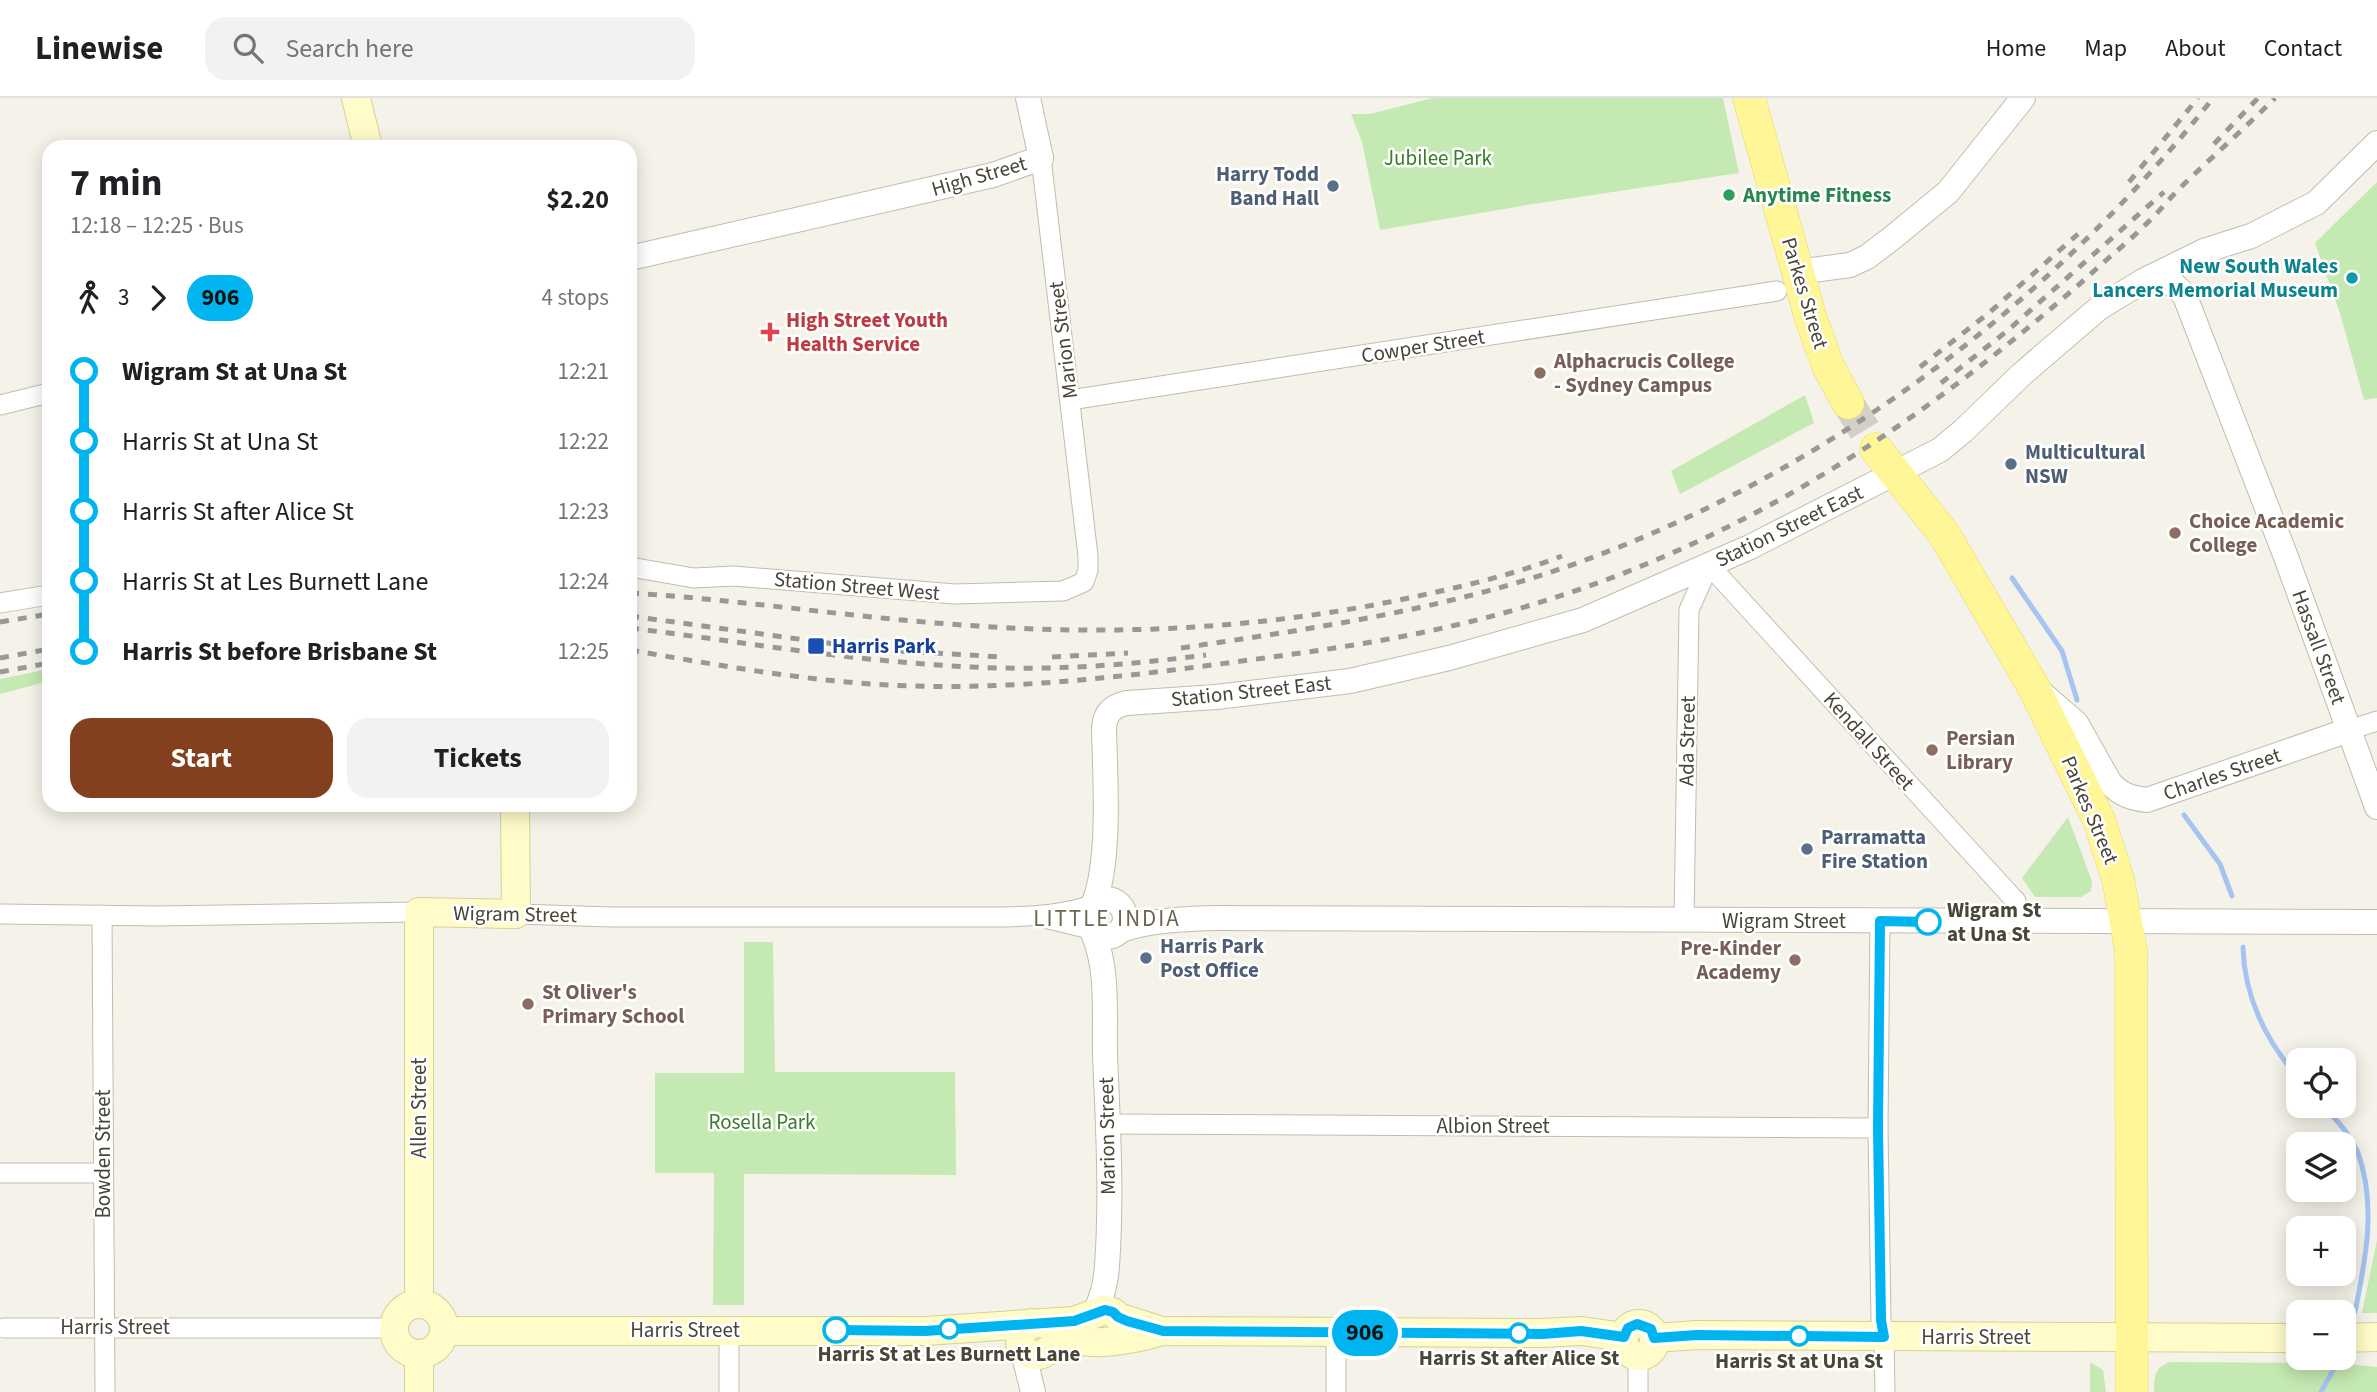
<!DOCTYPE html>
<html lang="en">
<head>
<meta charset="utf-8">
<style>
	:root { --surface:#fff; --page:#f2f2f2; --text:#202124; --muted:#757577; --line:#e0e0e0; --accent:#83401f }
	body { margin:0; font-family:"Source Sans 3",sans-serif; background:var(--page); color:var(--text); height:100vh; display:flex; flex-direction:column; font-size:26px; white-space:nowrap }
	* { box-sizing:border-box; margin:0 }
	p { font-size:23px; color:var(--muted) }
	.icon { flex:none; width:38px; height:38px; fill:none; stroke:currentColor; stroke-width:2; stroke-linecap:round; stroke-linejoin:round }
	.map { position:relative; flex:1; overflow:hidden }
	.side { position:absolute; left:42px; top:42px; width:595px; height:672px; display:flex; flex-direction:column; background:var(--surface); border-radius:21px; box-shadow:0 4px 18px #0003 }
	.side>* { flex:none }
	.badge { padding:0 14px; border-radius:23px; font-size:24px; line-height:46px }
	.tools { position:absolute; left:2286px; top:950px; display:grid; gap:14px }
	.tools a { display:grid; place-items:center; width:70px; height:70px; border-radius:14px; background:var(--surface); box-shadow:0 4px 18px #0003; font-size:35px }
	.map>.badge { position:absolute; translate:-50% -50%; box-shadow:0 0 0 4px #fff }
	.legs { display:flex; align-items:center; gap:10px; height:77px; padding:0 28px; font-size:23px }
	.legs p { margin-inline-start:auto }
	.head { display:flex; align-items:center; justify-content:space-between; height:119px; padding:0 28px }
	h1 { font-size:38px; font-weight:700; line-height:52px }
	.primary-button { display:flex; gap:14px; margin-top:auto; padding:14px 28px }
	.primary-button a { flex:1; height:80px; border-radius:21px; background:var(--accent); color:#fff; font-size:28px; font-weight:700; line-height:80px; text-align:center }
	.primary-button a+a { background:var(--page); color:var(--text) }
	ul { padding:0 28px; list-style:none }
	li { display:flex; align-items:center; gap:24px; height:70px; font-size:26px }
	li i { display:grid; place-items:center; width:10px; height:100%; margin:0 9px; background:currentColor }
	li i::after { content:''; width:18px; height:18px; margin:-9px; border:5px solid; border-radius:50%; background:var(--surface) }
	li p { margin-inline-start:auto }
	li:first-child i { background:linear-gradient(#0000 50%,currentColor 0) }
	li:last-child i { background:linear-gradient(currentColor 50%,#0000 0) }
	header { display:flex; align-items:center; gap:42px; box-sizing:border-box; height:98px; padding:0 35px; background:var(--surface); border-bottom:2px solid var(--line) }
	header strong { font-size:33px }
	nav { display:flex; gap:38px; margin-inline-start:auto; font-size:24px }
	.search { width:490px; height:63px; background:var(--page); display:flex; align-items:center; gap:18px; box-sizing:border-box; padding:0 24px; border-radius:21px; color:var(--muted); font-size:26px }
	.map>svg:first-child { display:block }
</style>
</head>
<body>
<header>
<strong>Linewise</strong>
<div class="search"><svg class="icon" aria-label="search" viewBox="0 0 24 24"><circle cx="10" cy="10" r="6"/><path d="M15 15l6 6"/></svg>Search here</div>
<nav><a>Home</a><a>Map</a><a>About</a><a>Contact</a></nav>
</header>
<div class="map">
<svg width="2377" height="1294" viewBox="0 0 2377 1294">
	<rect width="100%" height="100%" fill="#f5f3e9"/>
	<g fill="#c5e9b2">
		<path d="M1433 0H1723L1739 75 1533 106 1380 132 1362 44 1351 16H1370Z"/>
		<path d="M2377 84V300L2364 302 2340 215 2315 145Z"/>
		<path d="M1805 297 1814 325 1680 396 1671 373Z"/>
		<path d="M49 571V583L0 596V581Z"/>
		<path d="M2068 719 2092 783 2091 793 2081 799H2035L2022 780Z"/>
		<path d="M744 844H773L775 974H955L956 1077 744 1076V1207H713L714 1075H655V975H744Z"/>
		<path d="M2377 1142V1215H2362Z"/>
		<path d="M2090 1264 2103 1272 2106 1294H2090Z"/>
		<path d="M2170 1264 2337 1265 2377 1269V1294H2154C2154 1280 2154 1269 2170 1264Z"/>
	</g>
	<g fill="none" stroke-linecap="round" stroke-linejoin="round">
		<g stroke="#a5c4f2" stroke-width="5">
			<path d="M2012 480 2062 553 2077 602"/>
			<path d="M2184 717 2220 766 2232 798"/>
			<path d="M2243 849C2244 898 2266 943 2298 979"/>
			<path d="M2324 1008C2336 1022 2349 1035 2357 1052 2377 1105 2366 1160 2355 1214"/>
			<path d="M2321 1294 2337 1265"/>
		</g>
		<path stroke="#d3d0c5" stroke-width="32" stroke-dasharray="32 16" stroke-linecap="butt" d="M1848 305 1876 351"/>
		<g stroke="#c1bdab" stroke-width="21">
			<g id="minor">
				<path d="M1070 302 1777 193"/>
				<path d="M0 307 49 295"/>
				<path d="M630 469 694 480 734 478 955 496 1063 493 1084 484 1088 472V458L1041 60"/>
				<path d="M0 505 49 497"/>
				<path d="M2349 632 2377 623"/>
				<path d="M0 816 158 818 419 814"/>
				<path d="M516 816 612 819H1005C1034 818 1064 817 1092 807"/>
				<path d="M102 817 105 1294"/>
				<path d="M1049 821 1090 831"/>
				<path d="M1684 822 1689 512 1709 467 2012 799 2016 803 2015 824"/>
				<path d="M1880 823 1878 1030 1881 1222 1884 1239 1885 1294"/>
				<path d="M1108 1026 1878 1030"/>
				<path d="M0 1075H102"/>
				<path d="M4 1230H394"/>
				<path d="M729 1294V1232"/>
				<path d="M1336 1294V1235"/>
				<path d="M1638 1294V1257"/>
			</g>
		</g>
		<g stroke="#c1bdab" stroke-width="26">
			<g id="tertiary">
				<path d="M1028 0 1041 60"/>
				<path d="M630 160 993 77 1041 60"/>
				<path d="M1797 174 1850 167 1867 159 1892 140 1948 94 2023 0"/>
				<path d="M2151 179C2165 182 2180 187 2186 201L2286 459 2377 709"/>
				<path d="M2039 593 2076 625 2110 685C2121 697 2131 700 2147 702L2349 632"/>
				<circle cx="1106" cy="820" r="19"/>
				<path d="M1094 805C1111 761 1105 678 1104 630 1105 615 1112 608 1127 605L1216 599 1350 583 1449 560 1583 522 1750 449 1940 352 1963 333 2022 276 2099 210 2143 183 2204 153 2251 138 2316 105 2377 45"/>
				<path d="M1121 832C1151 822 1185 821 1216 820L2377 824"/>
				<path d="M1093 835C1109 872 1104 918 1105 957 1108 1027 1112 1098 1107 1168 1106 1183 1102 1200 1095 1214"/>
				<path d="M1022 1250 1033 1294"/>
			</g>
		</g>
		<g stroke="#d5d199" stroke-width="30">
			<g id="secondary">
				<path d="M356 0 368 49"/>
				<path d="M419 1205V814L516 816 515 707"/>
				<circle cx="419" cy="1231" r="25"/>
				<path d="M1031 1225 1022 1230 1020 1246 1025 1254C1046 1264 1047 1247 1064 1244 1077 1241 1090 1245 1103 1244 1123 1243 1143 1239 1162 1233L1543 1235 1581 1233 1624 1239"/>
				<circle cx="1639" cy="1242" r="16"/>
				<path d="M445 1233H925L1074 1223 1105 1212 1113 1214 1118 1219 1162 1233"/>
				<path d="M1654 1240 1697 1237 2298 1240"/>
				<path d="M2343 1240 2377 1239"/>
				<path d="M419 1294V1257"/>
			</g>
		</g>
		<g stroke="#e6d866" stroke-width="33">
			<g id="primary">
				<path d="M1749 0 1811 221 1828 268 1848 305"/>
				<path d="M1876 351 1944 436 2033 588 2099 722 2118 781 2131 852 2132 1294"/>
			</g>
		</g>
		<use href="#minor" stroke="#fff" stroke-width="19"/>
		<use href="#tertiary" stroke="#fff" stroke-width="24"/>
		<use href="#secondary" stroke="#fffcc9" stroke-width="28"/>
		<use href="#primary" stroke="#fff698" stroke-width="32"/>
		<g stroke="#989898" stroke-width="5" stroke-dasharray="9 9" stroke-linecap="butt">
			<path d="M2214 46 2258 0"/>
			<path d="M2129 84 2198 0"/>
			<path d="M1920 269 1990 214 2078 136"/>
			<path d="M1941 285 2007 233 2164 94"/>
			<path d="M630 495C746 502 861 521 978 528 1122 538 1267 530 1409 500 1460 489 1513 477 1562 458"/>
			<path d="M630 518 835 546"/>
			<path d="M0 524 49 516"/>
			<path d="M630 530C744 544 858 564 973 569 1050 573 1129 567 1206 557"/>
			<path d="M1181 550C1304 532 1429 514 1548 475 1806 390 2046 213 2213 0"/>
			<path d="M630 552C723 568 816 585 911 588 1012 591 1113 580 1212 567 1294 556 1376 546 1456 527 1586 497 1713 444 1827 374 1918 319 2003 253 2083 183 2103 164 2125 147 2144 128 2158 115 2169 101 2182 88 2213 58 2245 30 2275 0"/>
			<path d="M898 553 1003 559"/>
			<path d="M1052 559 1128 555"/>
			<path d="M0 560 49 551"/>
			<path d="M0 574 49 565"/>
		</g>
	</g>
	<g fill="none" stroke-linecap="round" stroke-linejoin="round">
		<g stroke="#fff" stroke-width="16">
			<path id="line-1" d="M836 1232 925 1233 1074 1223 1105 1212 1113 1214 1118 1219 1127 1223 1163 1233 1543 1236 1581 1233 1624 1239 1628 1230 1637 1226 1651 1231 1654 1240 1697 1237 1884 1239 1881 1222 1878 1030 1880 823 1928 824"/>
		</g>
		<use href="#line-1" stroke="#00b5ef" stroke-width="10"/>
	</g>
	<g fill="#5c6f8a" stroke="#fff" stroke-width="2.5">
		<circle cx="1333" cy="88" r="7"/>
		<circle cx="2011" cy="366" r="7"/>
		<circle cx="1807" cy="751" r="7"/>
		<circle cx="1146" cy="860" r="7"/>
	</g>
	<circle fill="#2e9e5b" stroke="#fff" stroke-width="2.5" cx="1729" cy="97" r="7"/>
	<circle fill="#0f9aa8" stroke="#fff" stroke-width="2.5" cx="2352" cy="180" r="7"/>
	<path fill="#e0444e" stroke="#fff" stroke-width="2.5" d="M766.5 223.5h7v7h7v7h-7v7h-7v-7h-7v-7h7z"/>
	<g fill="#8d6e63" stroke="#fff" stroke-width="2.5">
		<circle cx="1540" cy="275" r="7"/>
		<circle cx="2175" cy="435" r="7"/>
		<circle cx="1932" cy="652" r="7"/>
		<circle cx="1795" cy="862" r="7"/>
		<circle cx="528" cy="906" r="7"/>
	</g>
	<rect fill="#1a4fb4" stroke="#fff" stroke-width="2.5" x="807" y="539" width="18" height="18" rx="3.5"/>
	<g fill="#fff" stroke="#00b5ef" stroke-width="3.5">
		<circle cx="1928" cy="824" r="12"/>
		<circle cx="949" cy="1231" r="9"/>
		<circle cx="836" cy="1232" r="12"/>
		<circle cx="1519" cy="1235" r="9"/>
		<circle cx="1799" cy="1238" r="9"/>
	</g>
	<g text-anchor="middle" stroke-width="5" stroke-linejoin="round" paint-order="stroke">
		<g font-size="21" fill="#387c29" stroke="#fff">
			<text x="1438" y="67">Jubilee Park</text>
			<text x="762" y="1031">Rosella Park</text>
		</g>
		<g font-size="21" font-weight="bold" fill="#4e5e75" stroke="#fff" text-anchor="start">
			<text x="1319" y="83" text-anchor="end">Harry Todd<tspan x="1319" dy="24">Band Hall</tspan></text>
			<text x="2025" y="361">Multicultural<tspan x="2025" dy="24">NSW</tspan></text>
			<text x="1821" y="746">Parramatta<tspan x="1821" dy="24">Fire Station</tspan></text>
			<text x="1160" y="855">Harris Park<tspan x="1160" dy="24">Post Office</tspan></text>
		</g>
		<g font-size="21" fill="#494537" stroke="#fff">
			<text transform="translate(979 78) rotate(-16)" y="7">High Street</text>
			<text transform="translate(1805 195) rotate(73)" y="7">Parkes Street</text>
			<text transform="translate(1063 242) rotate(-97)" y="7">Marion Street</text>
			<text transform="translate(1423 248) rotate(-9)" y="7">Cowper Street</text>
			<text transform="translate(1789 428) rotate(-26)" y="7">Station Street East</text>
			<text transform="translate(857 488) rotate(5)" y="7">Station Street West</text>
			<text transform="translate(2319 549) rotate(70)" y="7">Hassall Street</text>
			<text transform="translate(1251 593) rotate(-6)" y="7">Station Street East</text>
			<text transform="translate(1687 643) rotate(-89)" y="7">Ada Street</text>
			<text transform="translate(1869 643) rotate(48)" y="7">Kendall Street</text>
			<text transform="translate(2222 676) rotate(-19)" y="7">Charles Street</text>
			<text transform="translate(2090 712) rotate(67)" y="7">Parkes Street</text>
			<text transform="translate(515 816) rotate(1)" y="7">Wigram Street</text>
			<text x="1784" y="830">Wigram Street</text>
			<text transform="translate(419 1010) rotate(-90)" y="7">Allen Street</text>
			<text x="1493" y="1035">Albion Street</text>
			<text transform="translate(1107 1038) rotate(-91)" y="7">Marion Street</text>
			<text transform="translate(103 1056) rotate(-90)" y="7">Bowden Street</text>
			<text x="115" y="1236">Harris Street</text>
			<text x="685" y="1239">Harris Street</text>
			<text x="1976" y="1246">Harris Street</text>
		</g>
		<g font-size="21" font-weight="bold" fill="#27864d" stroke="#fff" text-anchor="start">
			<text x="1743" y="104">Anytime Fitness</text>
		</g>
		<g font-size="21" font-weight="bold" fill="#0d838f" stroke="#fff" text-anchor="end">
			<text x="2338" y="175">New South Wales<tspan x="2338" dy="24">Lancers Memorial Museum</tspan></text>
		</g>
		<g font-size="21" font-weight="bold" fill="#be3a42" stroke="#fff" text-anchor="start">
			<text x="786" y="229">High Street Youth<tspan x="786" dy="24">Health Service</tspan></text>
		</g>
		<g font-size="21" font-weight="bold" fill="#785e54" stroke="#fff" text-anchor="start">
			<text x="1554" y="270">Alphacrucis College<tspan x="1554" dy="24">- Sydney Campus</tspan></text>
			<text x="2189" y="430">Choice Academic<tspan x="2189" dy="24">College</tspan></text>
			<text x="1946" y="647">Persian<tspan x="1946" dy="24">Library</tspan></text>
			<text x="1781" y="857" text-anchor="end">Pre-Kinder<tspan x="1781" dy="24">Academy</tspan></text>
			<text x="542" y="901">St Oliver's<tspan x="542" dy="24">Primary School</tspan></text>
		</g>
		<g font-size="21" font-weight="bold" fill="#164399" stroke="#fff" text-anchor="start">
			<text x="832" y="555">Harris Park</text>
		</g>
		<g font-size="21" font-weight="bold" fill="#494537" stroke="#fff">
			<text x="1947" y="819" text-anchor="start">Wigram St<tspan x="1947" dy="24">at Una St</tspan></text>
			<text x="949" y="1263">Harris St at Les Burnett Lane</text>
			<text x="1519" y="1267">Harris St after Alice St</text>
			<text x="1799" y="1270">Harris St at Una St</text>
		</g>
		<g font-size="23" letter-spacing="2" fill="#6c664e" stroke="#fff">
			<text x="1107" y="828">LITTLE INDIA</text>
		</g>
	</g>
</svg>
<div class="tools">
<a><svg class="icon" aria-label="locate" viewBox="0 0 24 24"><circle cx="12" cy="12" r="6"/><path d="M12 2v4M12 18v4M2 12h4M18 12h4"/></svg></a>
<a><svg class="icon" aria-label="layers" viewBox="0 0 24 24"><path d="M12 4l9 5-9 5-9-5zM3 14l9 5 9-5"/></svg></a>
<a>+</a>
<a>−</a>
</div>
<b class="badge" style="left:1365px;top:1235px;background:#00b5ef;color:#111">906</b>
<section class="side">
<div class="head"><div><h1>7 min</h1><p>12:18 – 12:25 · Bus</p></div><b>$2.20</b></div>
<div class="legs"><svg class="icon" aria-label="walk" viewBox="0 0 24 24"><circle cx="13" cy="4" r="2"/><path d="M13 8l-2 6 4 7M11 14l-3 7M7 12l3-4h3l4 4"/></svg>3<svg class="icon" aria-label="forward" viewBox="0 0 24 24"><path d="M9 5l7 7-7 7"/></svg><b class="badge" style="background:#00b5ef;color:#111">906</b><p>4 stops</p></div>
<ul>
<li><i style="color:#00b5ef"></i><b>Wigram St at Una St</b><p>12:21</p></li>
<li><i style="color:#00b5ef"></i><span>Harris St at Una St</span><p>12:22</p></li>
<li><i style="color:#00b5ef"></i><span>Harris St after Alice St</span><p>12:23</p></li>
<li><i style="color:#00b5ef"></i><span>Harris St at Les Burnett Lane</span><p>12:24</p></li>
<li><i style="color:#00b5ef"></i><b>Harris St before Brisbane St</b><p>12:25</p></li>
</ul>
<div class="primary-button"><a>Start</a><a>Tickets</a></div>
</section>
</div>
</body>
</html>
